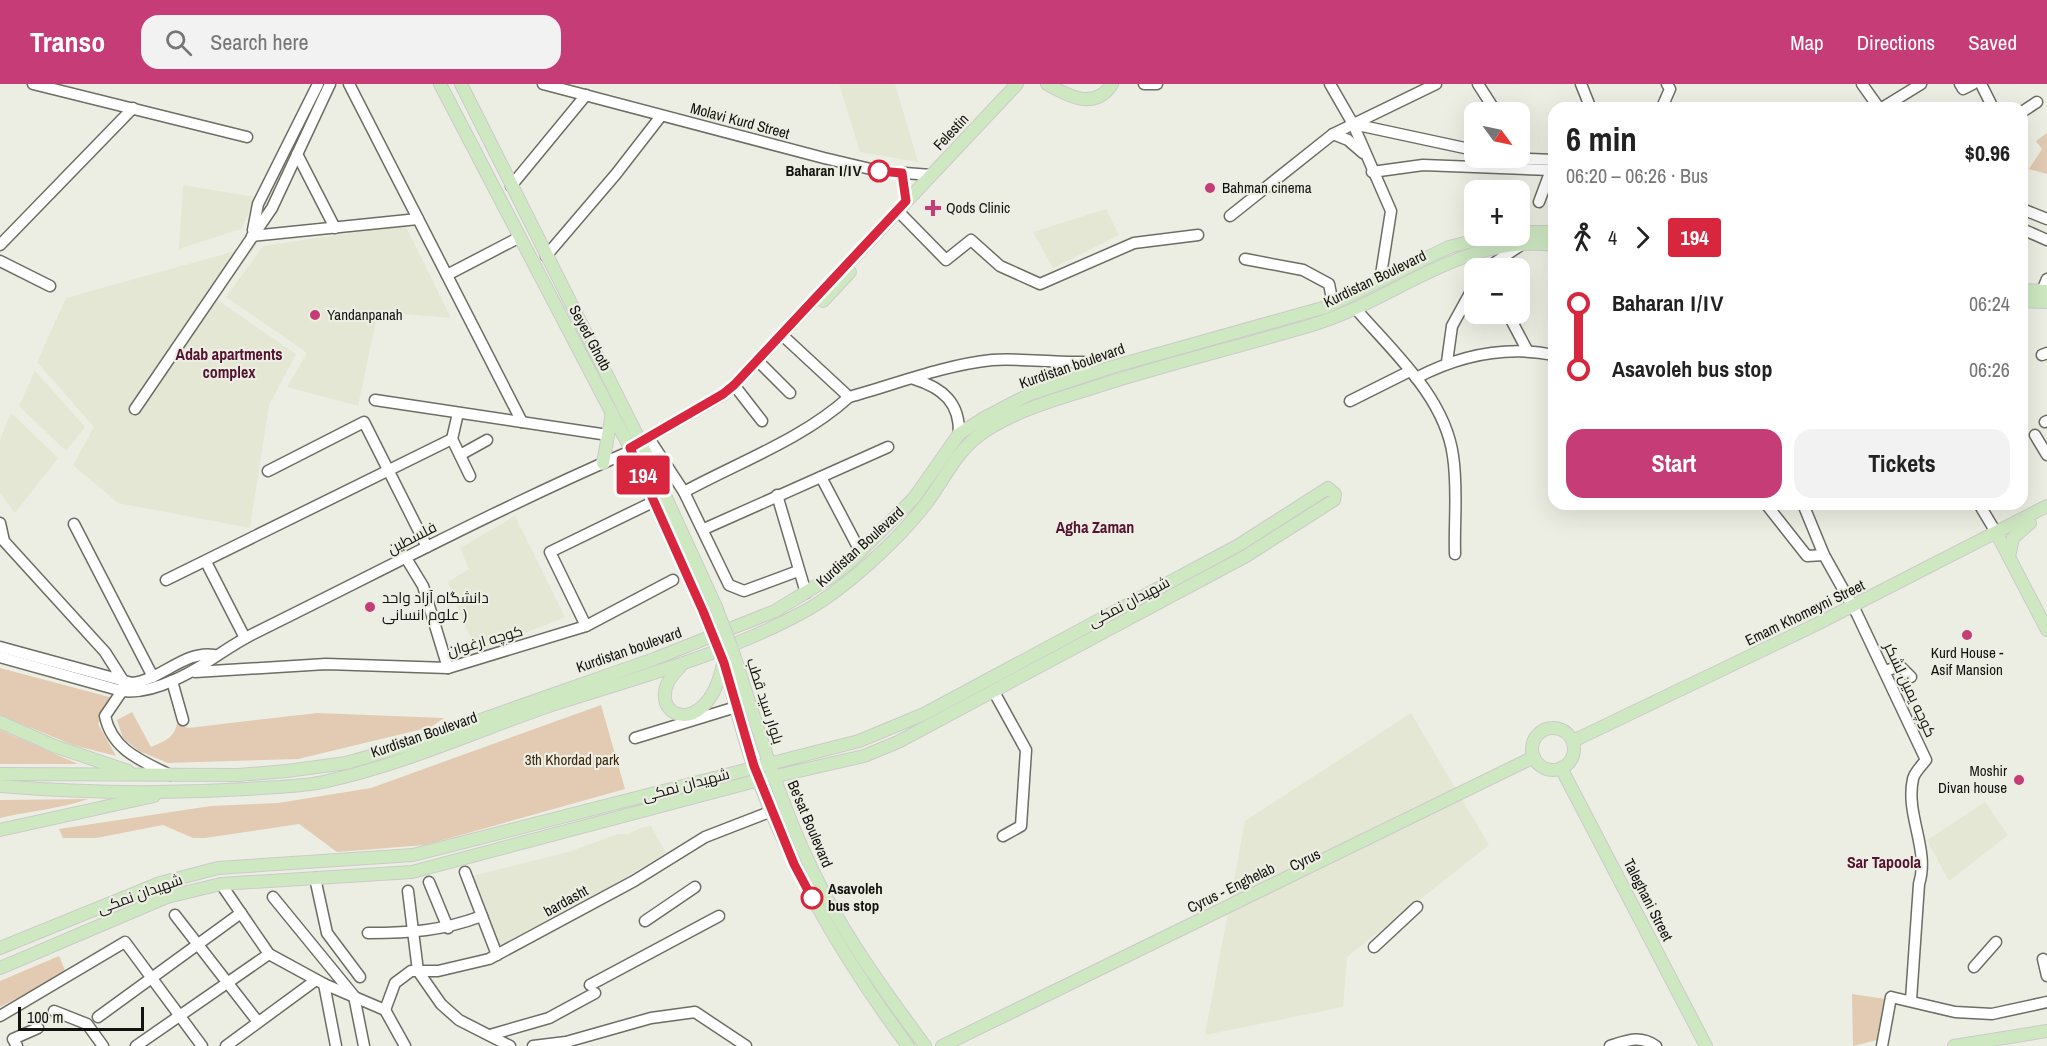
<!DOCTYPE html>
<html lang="en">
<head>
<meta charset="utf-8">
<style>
	:root { --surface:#fff; --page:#f2f2f2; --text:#222; --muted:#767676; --accent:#c53c77 }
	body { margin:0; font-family:"Archivo Narrow",Cairo,sans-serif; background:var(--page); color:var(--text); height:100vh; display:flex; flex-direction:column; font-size:22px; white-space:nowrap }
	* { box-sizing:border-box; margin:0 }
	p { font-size:20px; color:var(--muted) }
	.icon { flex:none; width:33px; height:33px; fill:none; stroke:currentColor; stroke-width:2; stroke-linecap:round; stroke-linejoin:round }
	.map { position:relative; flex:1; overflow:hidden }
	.drawer { position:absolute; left:1548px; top:18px; width:480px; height:408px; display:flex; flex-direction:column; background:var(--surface); border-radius:18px; box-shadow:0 6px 24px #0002 }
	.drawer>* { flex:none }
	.badge { padding:0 12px; border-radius:4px; font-size:21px; line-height:39px }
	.needle { width:39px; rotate:123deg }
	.tools { position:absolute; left:1464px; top:18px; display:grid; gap:12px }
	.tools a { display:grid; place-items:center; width:66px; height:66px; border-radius:12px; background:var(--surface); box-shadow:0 6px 24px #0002; font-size:30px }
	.scale { position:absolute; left:18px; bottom:15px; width:126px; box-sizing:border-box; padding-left:6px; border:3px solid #12130f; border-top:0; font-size:16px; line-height:21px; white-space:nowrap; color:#12130f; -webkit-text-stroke:4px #edeee3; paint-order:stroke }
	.map>.badge { position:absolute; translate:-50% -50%; box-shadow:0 0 0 3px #fff }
	.legs { display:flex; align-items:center; gap:9px; height:66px; padding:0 18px; font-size:20px }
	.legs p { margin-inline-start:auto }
	.headline { display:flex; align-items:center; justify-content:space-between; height:102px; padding:0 18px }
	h1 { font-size:33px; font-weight:700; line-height:45px }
	.action { display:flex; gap:12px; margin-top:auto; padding:12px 18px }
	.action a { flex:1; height:69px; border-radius:18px; background:var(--accent); color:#fff; font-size:24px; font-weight:700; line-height:69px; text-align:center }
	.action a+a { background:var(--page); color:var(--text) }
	ul { padding:0 18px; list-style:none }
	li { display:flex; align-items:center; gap:21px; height:66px; font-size:22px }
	li i { display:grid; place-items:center; width:9px; height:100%; margin:0 8px; background:currentColor }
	li i::after { content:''; width:15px; height:15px; margin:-8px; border:4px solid; border-radius:50%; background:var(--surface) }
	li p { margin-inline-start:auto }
	li:first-child i { background:linear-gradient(#0000 50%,currentColor 0) }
	li:last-child i { background:linear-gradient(currentColor 50%,#0000 0) }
	header { display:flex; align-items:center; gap:36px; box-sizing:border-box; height:84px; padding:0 30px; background:var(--accent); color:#fff }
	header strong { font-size:28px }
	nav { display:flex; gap:33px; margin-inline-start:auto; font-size:21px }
	.search { width:420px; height:54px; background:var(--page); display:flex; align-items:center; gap:15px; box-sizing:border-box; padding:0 21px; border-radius:18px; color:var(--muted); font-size:22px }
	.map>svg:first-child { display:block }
</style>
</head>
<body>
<header>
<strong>Transo</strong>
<div class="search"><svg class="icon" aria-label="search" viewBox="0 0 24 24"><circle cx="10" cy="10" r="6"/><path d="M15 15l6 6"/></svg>Search here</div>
<nav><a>Map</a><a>Directions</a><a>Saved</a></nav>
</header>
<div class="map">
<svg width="2047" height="962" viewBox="0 0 2047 962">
	<rect width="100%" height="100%" fill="#edeee3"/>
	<g fill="#e4e7d4">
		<path d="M839 0H895L918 78 860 68Z"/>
		<path d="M183 101 256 113 241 145 179 165Z"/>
		<path d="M1106 125 1119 151 1053 184 1033 148Z"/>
		<path d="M405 141 451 234 378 228 358 322 287 303 307 269 226 213 263 162Z"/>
		<path d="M257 161 216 215 296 270 269 321 250 444 118 419 73 381 94 343 37 278 66 214Z"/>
		<path d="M35 287 85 343 66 367 19 322Z"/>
		<path d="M11 329 58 374 15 429 0 409V356Z"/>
		<path d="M515 432 565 533 478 568 462 536 448 498 469 485 460 464Z"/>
		<path d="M1411 629 1489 761 1347 873 1343 923 1205 951 1245 737Z"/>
		<path d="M1985 718 2008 751 1949 797 1927 756Z"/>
		<path d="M651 742 666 769 548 839 498 863 468 793 568 768 617 750H628L643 743Z"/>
	</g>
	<g fill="#e2cab3">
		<path d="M2047 49V90L2029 85 2042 65 2036 57Z"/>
		<path d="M0 584 113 614 98 640 116 672 73 661 0 631Z"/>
		<path d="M601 621 625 705 425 761 337 768 299 740 205 754H193L163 741 96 754H63L59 745 211 722 278 719 371 704Z"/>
		<path d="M132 628 151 663C164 657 174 655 177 639L188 644 317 629 444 634 431 643 298 675 168 679 139 667 123 654 117 636Z"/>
		<path d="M0 646 78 680H0Z"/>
		<path d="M88 715C59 725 30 727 0 734V716Z"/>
		<path d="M59 872 66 889 0 923V897Z"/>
		<path d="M1852 910 1885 915 1877 956 1853 962Z"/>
	</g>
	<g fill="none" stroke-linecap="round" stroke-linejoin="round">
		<g stroke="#6c6d63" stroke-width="13">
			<g id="minor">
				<path d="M33 0 247 53"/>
				<path d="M349 0 522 338"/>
				<path d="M543 0 824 74 879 87 931 91"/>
				<path d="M1144 0H1157"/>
				<path d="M1330 0 1353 40 1391 127 1380 197"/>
				<path d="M1478 0 1496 28"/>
				<path d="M1581 0 1589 20"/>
				<path d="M1862 0 1879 24"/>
				<path d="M1960 0 1963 5 1973 0"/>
				<path d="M1981 0 1993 24"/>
				<path d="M1664 24 1663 21 1670 5 1667 0"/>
				<path d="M1882 24 1921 0"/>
				<path d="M2022 28 2037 18"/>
				<path d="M1353 40 1474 66"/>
				<path d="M1333 50 1348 56 1363 69"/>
				<path d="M297 70 335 144"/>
				<path d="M1510 74 1554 76"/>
				<path d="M1372 88 1423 81 1551 86 1539 118"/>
				<path d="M902 89 906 117"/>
				<path d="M511 102 586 11"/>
				<path d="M2022 125 2047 135"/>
				<path d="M897 126 946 176 971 156 1000 182 1040 200 1134 159 1198 151"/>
				<path d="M1230 132 1333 50 1436 0"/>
				<path d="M2022 145 2047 156"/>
				<path d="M253 146 258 120 318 0"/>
				<path d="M252 152 418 135"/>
				<path d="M0 161 133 24"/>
				<path d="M546 172 616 90 661 32"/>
				<path d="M1245 175 1303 186 1329 200 1333 220"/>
				<path d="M0 177 50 202"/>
				<path d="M1487 184 1521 161"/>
				<path d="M447 191 520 153"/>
				<path d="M2042 207 2047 195"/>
				<path d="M1355 224C1392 267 1445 313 1453 372 1458 404 1454 438 1455 470"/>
				<path d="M1508 230 1527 266"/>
				<path d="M781 250 849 313"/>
				<path d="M2042 271 2047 269"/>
				<path d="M758 277 790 309"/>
				<path d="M1447 278 1452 242 1474 202"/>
				<path d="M1416 294C1460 271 1505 261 1554 271"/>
				<path d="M914 295C943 304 960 319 959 350"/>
				<path d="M734 301 762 337"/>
				<path d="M375 316 608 351"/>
				<path d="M1350 317 1410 287"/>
				<path d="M135 325 272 124 330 0"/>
				<path d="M2045 338 2047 337"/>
				<path d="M2035 351 2047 371"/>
				<path d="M452 355 470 392"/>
				<path d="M452 355 458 329"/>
				<path d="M652 359 684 408 729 501 744 507 798 487"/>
				<path d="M460 371 487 356"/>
				<path d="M268 387 364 338 427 463"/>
				<path d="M821 393 860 467"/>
				<path d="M684 408C739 378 803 355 849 313 896 300 944 281 992 276 1022 274 1053 279 1083 278L1087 290"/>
				<path d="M777 411 806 509"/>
				<path d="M1766 420 1807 472 1824 471"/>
				<path d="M1803 420 1824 471 1857 530 1926 676C1922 681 1914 689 1913 695 1905 731 1930 765 1919 800L1911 916"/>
				<path d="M1979 420 1997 450"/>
				<path d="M0 439 4 457 105 568 124 598 122 607 105 632C112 666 142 677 170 691"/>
				<path d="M74 440 153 593"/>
				<path d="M704 445 888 363"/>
				<path d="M406 474 423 502 448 584"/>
				<path d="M206 478 245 554"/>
				<path d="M166 496 452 355"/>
				<path d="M586 542 673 496"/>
				<path d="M0 563 132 599C161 596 185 566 214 571"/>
				<path d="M0 573 122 607C141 609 157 604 174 596 203 584 225 564 253 550 377 489 499 424 626 369L630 364"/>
				<path d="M1885 587 1900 582 1911 593"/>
				<path d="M195 588 326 580 448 584 586 542 550 468 655 417"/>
				<path d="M172 597 183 636"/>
				<path d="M994 608 1026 666 1021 742 1003 752"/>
				<path d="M635 654 736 623"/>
				<path d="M465 788 497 871"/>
				<path d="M315 794 327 849 360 893"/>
				<path d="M429 798 448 844"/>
				<path d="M221 800 269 870 324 900 385 926"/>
				<path d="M408 807 418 887 441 920 459 936 510 962"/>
				<path d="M273 813 354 912 364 962"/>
				<path d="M175 831 258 938"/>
				<path d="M645 837 695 803"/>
				<path d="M368 849C411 849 441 847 482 832"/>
				<path d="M1374 863 1417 823"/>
				<path d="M2043 875 2047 892"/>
				<path d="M1974 883 1996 858"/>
				<path d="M324 900 336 962"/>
				<path d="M590 901 719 832"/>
				<path d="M385 926 395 899 411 887H438L489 875 634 797 705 753 772 727"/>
				<path d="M385 926 405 962"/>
				<path d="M54 927 87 940 103 962"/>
				<path d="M0 932 125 858 202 962"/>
				<path d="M98 933 241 829"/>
				<path d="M490 951 549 934 595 909"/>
				<path d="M17 962 13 955 38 944"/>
				<path d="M136 962 269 870"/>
				<path d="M226 962 316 896"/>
				<path d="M533 962 566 958 651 934 695 928 746 962"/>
				<path d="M1610 962C1628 956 1640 951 1656 962"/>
				<path d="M1882 962 1891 913 1955 928 1992 930 2047 918"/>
			</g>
		</g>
		<g stroke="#cbcbca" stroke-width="14">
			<g id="major">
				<path d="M440 0 630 364 703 527"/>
				<path d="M461 0 640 357 716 523"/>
				<path d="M1047 0C1068 12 1095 27 1112 0"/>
				<path d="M1520 148H1554"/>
				<path d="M2022 206 2047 207"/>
				<path d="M823 217 850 188"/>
				<path d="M2022 217 2047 218"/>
				<path d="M635 361 724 310 734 301 1017 0"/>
				<path d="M603 379 612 329"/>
				<path d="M1997 450 2047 546"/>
				<path d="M2009 473 2013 454 2030 439"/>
				<path d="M732 565C759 647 783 732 824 809 852 863 889 913 925 962"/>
				<path d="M724 579C734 614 742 650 754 684 790 785 844 876 908 962"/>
				<path d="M680 583C634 626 705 666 723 580"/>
				<path d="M0 638 54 662 128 687"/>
				<circle cx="1553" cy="665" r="21"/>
				<path d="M1573 657 1817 540 2047 422"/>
				<path d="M1561 684 1706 962"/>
				<path d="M0 690 238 691 287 687 346 679 412 660 654 575 775 527 831 493 850 478 914 414 959 350 984 334 1030 310 1112 283 1326 223 1449 163 1492 152"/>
				<path d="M0 702C82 709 165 710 247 705 272 703 299 703 323 698 402 681 474 648 549 622 635 594 725 571 805 527 845 505 897 457 925 421 943 398 954 371 977 353 1007 330 1049 317 1086 306 1161 281 1239 263 1315 240 1396 215 1463 150 1554 161"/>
				<path d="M0 746 154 712"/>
				<path d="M0 864 160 799 218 784 413 771 859 657 924 630 1239 461 1328 404 1335 410 1334 416 1246 472 898 658 864 672 759 696 412 788 221 800 167 813 0 884"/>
				<path d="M942 962 1534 673"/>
				<path d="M1954 962 2047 947"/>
			</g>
		</g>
		<use href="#minor" stroke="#fff" stroke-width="10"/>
		<use href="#major" stroke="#cee8c2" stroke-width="12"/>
		<g stroke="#cbcbca" stroke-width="14" stroke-linecap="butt">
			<g id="major-bridge">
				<path d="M716 523 732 565"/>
				<path d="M703 527 724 579"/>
			</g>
		</g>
		<use href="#major-bridge" stroke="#cee8c2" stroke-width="12"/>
	</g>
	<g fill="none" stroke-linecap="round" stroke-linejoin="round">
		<g stroke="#fff" stroke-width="14">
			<path id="line-1" d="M812 814 794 780 754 682 724 579 703 527 630 364 723 310 734 301 906 117 902 89 879 87"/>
		</g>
		<use href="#line-1" stroke="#d7263d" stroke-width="9"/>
	</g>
	<g fill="#fff" stroke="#d7263d" stroke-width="3">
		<circle cx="879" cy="87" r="10"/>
		<circle cx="812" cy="814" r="10"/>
	</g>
	<g fill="#c53c77" stroke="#edeee3" stroke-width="2">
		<circle cx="1210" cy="104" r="6"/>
		<path d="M930 115h6v6h6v6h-6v6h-6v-6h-6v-6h6z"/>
		<circle cx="315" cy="231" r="6"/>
		<circle cx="370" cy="523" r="6"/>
		<circle cx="1967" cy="551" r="6"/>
		<circle cx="2019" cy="696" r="6"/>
	</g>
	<g text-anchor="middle" stroke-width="4.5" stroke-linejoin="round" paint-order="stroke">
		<g font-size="15" fill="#12130f" stroke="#edeee3">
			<text transform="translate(740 37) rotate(15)" y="5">Molavi Kurd Street</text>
			<text transform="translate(951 48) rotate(-47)" y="5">Felestin</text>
			<text transform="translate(1375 195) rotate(-26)" y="5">Kurdistan Boulevard</text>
			<text transform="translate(590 254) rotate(62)" y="5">Seyed Ghotb</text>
			<text transform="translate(1072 282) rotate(-19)" y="5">Kurdistan boulevard</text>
			<text transform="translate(412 454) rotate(-27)" y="5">فلسطین</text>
			<text transform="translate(860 463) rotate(-42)" y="5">Kurdistan Boulevard</text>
			<text transform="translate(1129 518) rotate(-28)" y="5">شهیدان نمکی</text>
			<text transform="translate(1805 529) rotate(-26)" y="5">Emam Khomeyni Street</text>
			<text transform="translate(485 557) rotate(-16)" y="5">کوچه ارغوان</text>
			<text transform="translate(629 566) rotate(-19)" y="5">Kurdistan boulevard</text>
			<text transform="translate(1910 606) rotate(65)" y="5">کوچه یمین لشکر</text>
			<text transform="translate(765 617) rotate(72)" y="5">بلوار سید قطب</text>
			<text transform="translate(424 651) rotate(-19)" y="5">Kurdistan Boulevard</text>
			<text transform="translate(686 701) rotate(-15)" y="5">شهیدان نمکی</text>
			<text transform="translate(810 740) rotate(67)" y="5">Be'sat Boulevard</text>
			<text transform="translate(1305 776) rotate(-26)" y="5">Cyrus</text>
			<text transform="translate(1231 804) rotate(-26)" y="5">Cyrus - Enghelab</text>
			<text transform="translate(140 810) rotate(-20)" y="5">شهیدان نمکی</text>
			<text transform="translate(1648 816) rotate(63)" y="5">Taleghani Street</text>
			<text transform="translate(566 817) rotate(-29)" y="5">bardasht</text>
		</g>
		<g font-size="15" font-weight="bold" fill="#12130f" stroke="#edeee3" text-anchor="end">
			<text x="862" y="92">Baharan ۱/۱۷</text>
			<text x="828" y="810" text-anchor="start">Asavoleh<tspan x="828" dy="17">bus stop</tspan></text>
		</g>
		<g font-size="15" fill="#12130f" stroke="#edeee3" text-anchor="start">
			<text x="1222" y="109">Bahman cinema</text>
			<text x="946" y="129">Qods Clinic</text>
			<text x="327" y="236">Yandanpanah</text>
			<text x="382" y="519">دانشگاه آزاد واحد<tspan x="382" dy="17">علوم انسانی )</tspan></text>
			<text x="1967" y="574" text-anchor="middle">Kurd House -<tspan x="1967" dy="17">Asif Mansion</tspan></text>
			<text x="2007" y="692" text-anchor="end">Moshir<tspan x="2007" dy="17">Divan house</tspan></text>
		</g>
		<g font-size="15" fill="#3b250b" stroke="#edeee3">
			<text x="572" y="681">3th Khordad park</text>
		</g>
		<g font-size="16" font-weight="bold" fill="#53122f" stroke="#edeee3">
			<text x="229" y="276">Adab apartments<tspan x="229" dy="18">complex</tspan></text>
			<text x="1095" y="449">Agha Zaman</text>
			<text x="1884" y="784">Sar Tapoola</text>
		</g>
	</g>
</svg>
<div class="tools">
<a><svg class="needle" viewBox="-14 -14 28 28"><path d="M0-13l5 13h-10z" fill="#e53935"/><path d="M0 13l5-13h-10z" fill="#767676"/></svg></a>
<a>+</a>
<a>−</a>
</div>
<div class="scale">100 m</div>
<b class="badge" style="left:643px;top:391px;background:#d7263d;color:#fff">194</b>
<section class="drawer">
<div class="headline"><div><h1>6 min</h1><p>06:20 – 06:26 · Bus</p></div><b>$0.96</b></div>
<div class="legs"><svg class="icon" aria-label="walk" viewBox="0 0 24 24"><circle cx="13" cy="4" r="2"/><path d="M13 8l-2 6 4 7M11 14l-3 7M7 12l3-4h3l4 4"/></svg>4<svg class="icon" aria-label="forward" viewBox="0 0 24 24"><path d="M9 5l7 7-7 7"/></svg><b class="badge" style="background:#d7263d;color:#fff">194</b></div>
<ul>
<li><i style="color:#d7263d"></i><b>Baharan ۱/۱۷</b><p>06:24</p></li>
<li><i style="color:#d7263d"></i><b>Asavoleh bus stop</b><p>06:26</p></li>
</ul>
<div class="action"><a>Start</a><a>Tickets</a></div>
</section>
</div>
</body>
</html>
